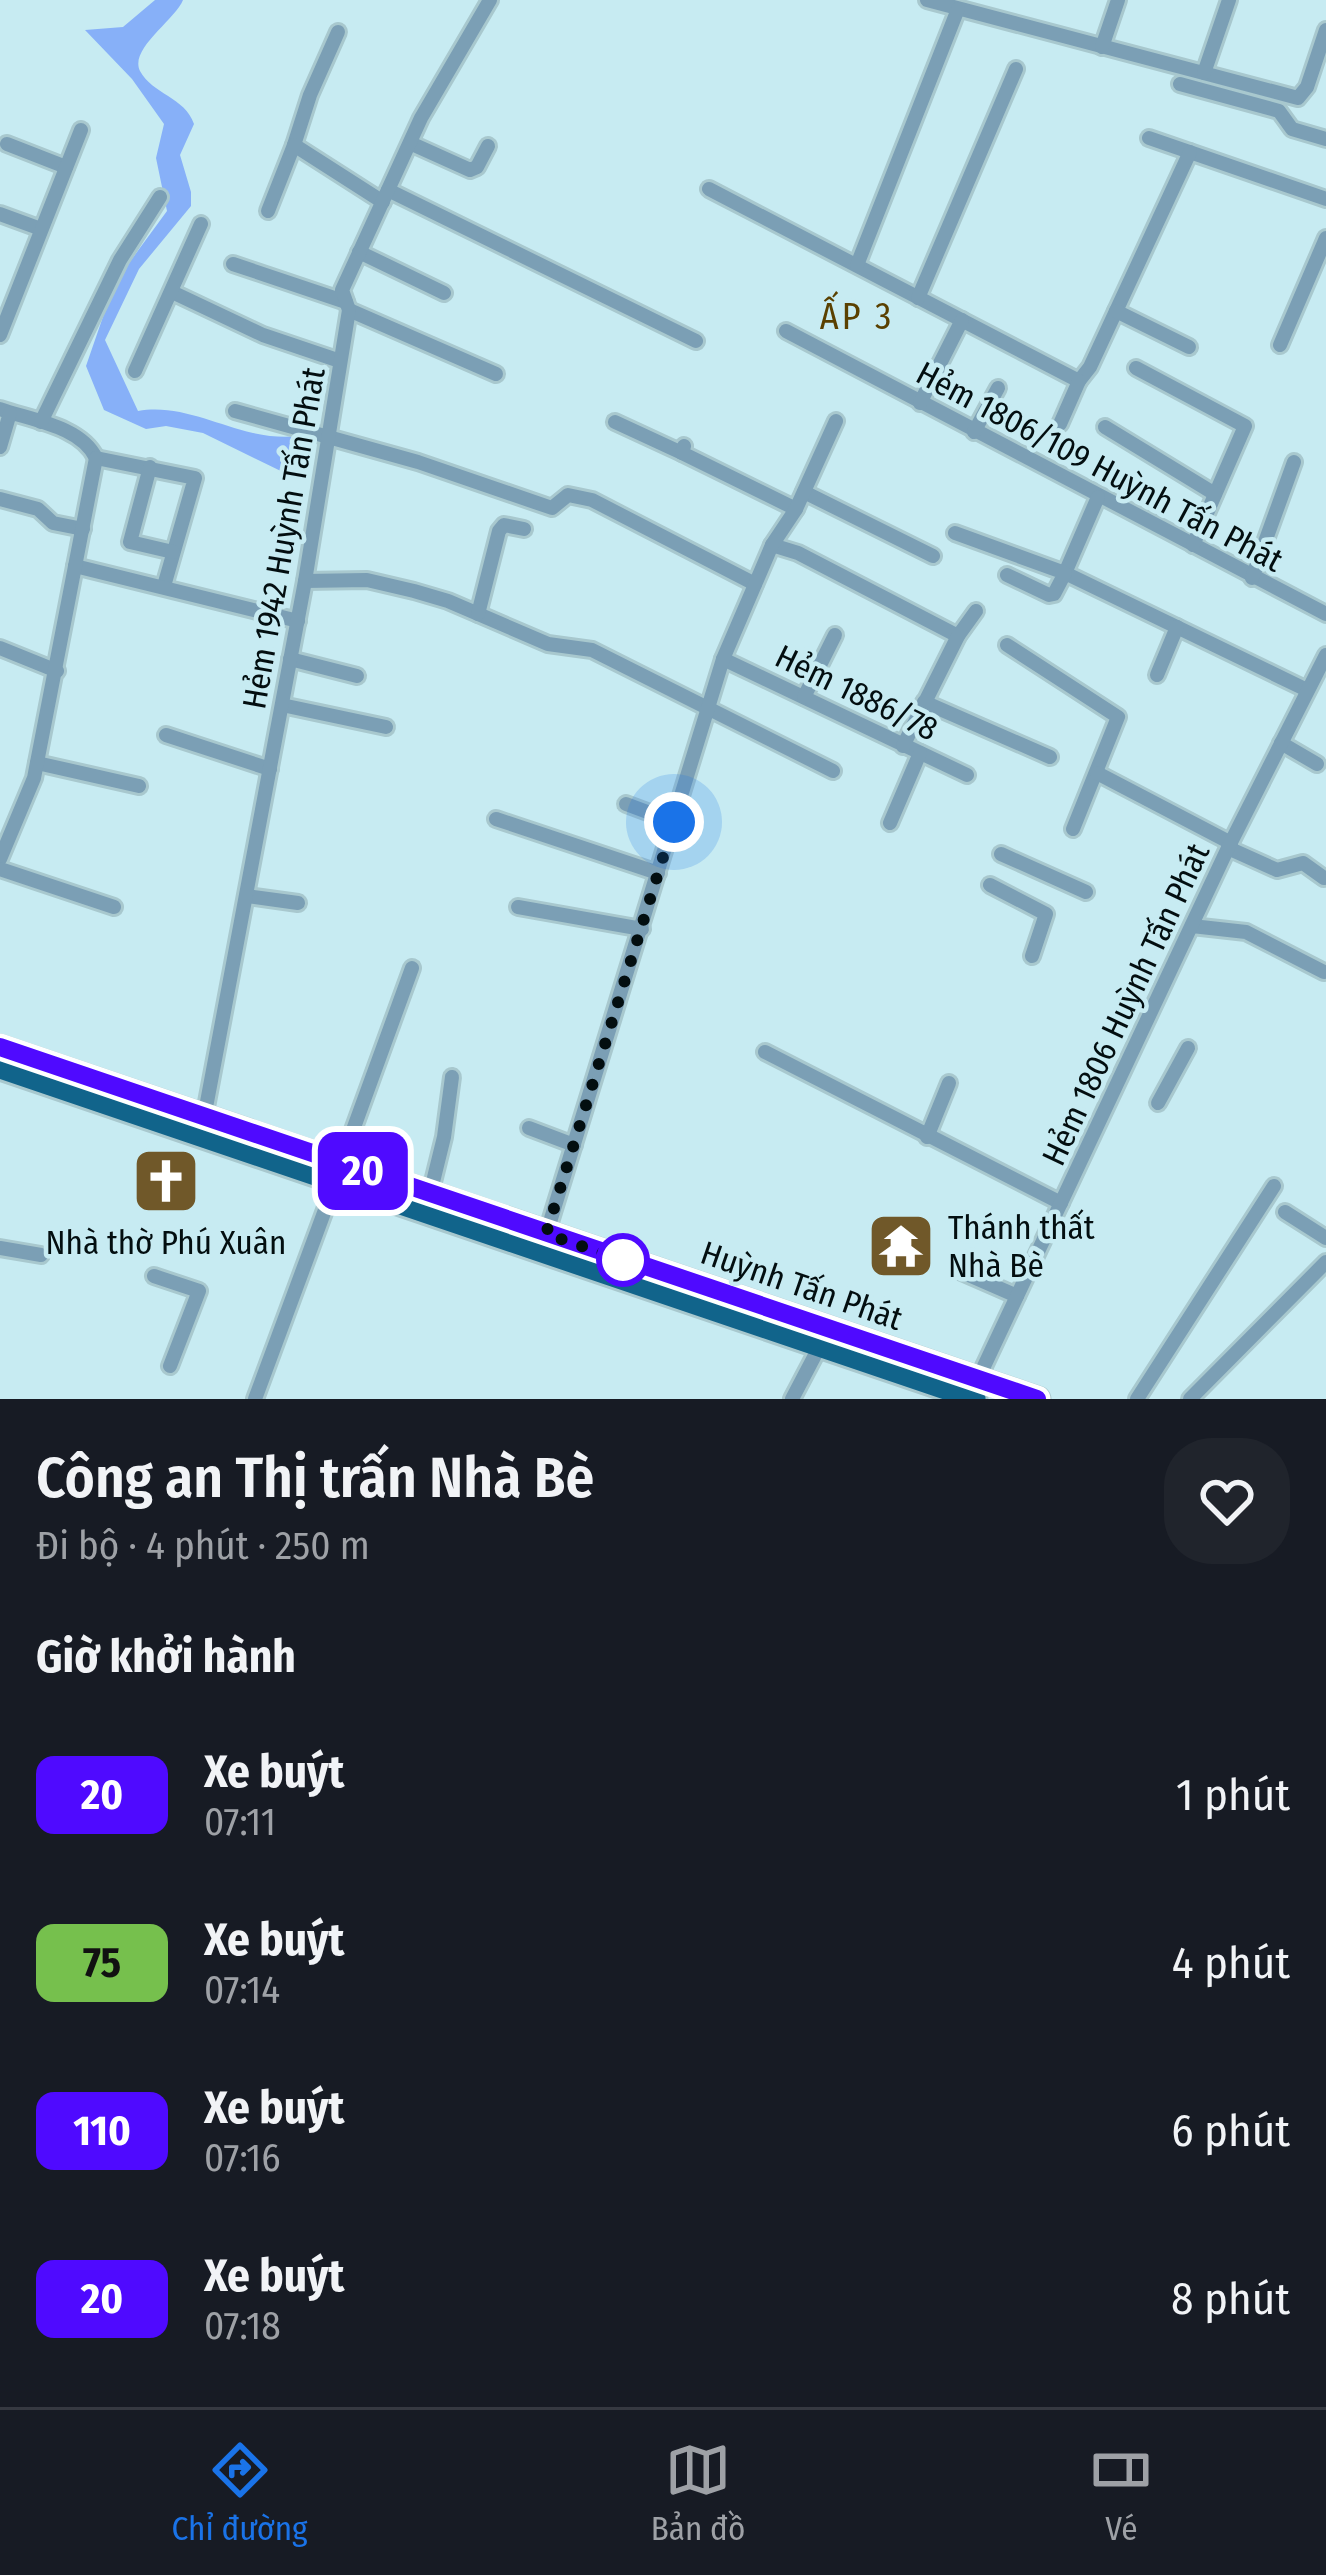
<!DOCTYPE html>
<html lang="vi">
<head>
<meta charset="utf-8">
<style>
	:root { --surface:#171b24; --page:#20242c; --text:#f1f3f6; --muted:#9ea1a6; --line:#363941; --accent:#1a73e8 }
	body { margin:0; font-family:"Fira Sans Condensed",sans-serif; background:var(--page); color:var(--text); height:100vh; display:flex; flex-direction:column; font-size:45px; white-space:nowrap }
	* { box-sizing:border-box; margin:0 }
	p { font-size:39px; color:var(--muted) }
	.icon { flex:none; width:66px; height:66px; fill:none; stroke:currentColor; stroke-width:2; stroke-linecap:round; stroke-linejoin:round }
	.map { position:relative; height:1399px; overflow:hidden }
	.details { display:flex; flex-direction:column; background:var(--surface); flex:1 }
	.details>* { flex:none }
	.badge { padding:0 24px; border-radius:18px; font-size:42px; line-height:78px }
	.you { position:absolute; width:60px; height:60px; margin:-30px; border:9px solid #fff; border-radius:50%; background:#1a73e8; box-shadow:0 0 0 18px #1a73e833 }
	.map>.badge { position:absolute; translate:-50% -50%; box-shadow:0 0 0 6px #fff }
	h2 { padding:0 36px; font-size:45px; line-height:108px }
	.round { display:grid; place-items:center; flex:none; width:126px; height:126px; border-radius:48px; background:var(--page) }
	.head { display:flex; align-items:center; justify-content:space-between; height:204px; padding:0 36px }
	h1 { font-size:57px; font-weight:600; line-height:90px }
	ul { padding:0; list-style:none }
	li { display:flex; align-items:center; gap:36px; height:168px; padding:0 36px }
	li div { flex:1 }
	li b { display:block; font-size:45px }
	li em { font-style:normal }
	li .badge { min-width:132px; font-weight:700; text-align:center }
	.tabs { display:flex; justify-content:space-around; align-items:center; height:168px; border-top:3px solid var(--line); background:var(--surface); font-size:33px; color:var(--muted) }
	.tabs a { display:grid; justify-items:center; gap:6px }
	.tabs .active { color:var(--accent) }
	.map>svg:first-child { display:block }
</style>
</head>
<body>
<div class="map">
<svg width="1326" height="1399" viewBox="0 0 1326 1399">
	<rect width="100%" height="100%" fill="#c7ebf2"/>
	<path fill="#87b0f8" d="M155 0H183C175 20 129 49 140 71 152 94 185 97 194 124L180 155 191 192V206L139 269 105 340 138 411C178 404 214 424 253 433 274 438 292 437 312 435L316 441 298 475H289L203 433 166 426 146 429 104 410 86 366 115 282 167 211 156 158 164 124 132 79 85 30 123 27Z"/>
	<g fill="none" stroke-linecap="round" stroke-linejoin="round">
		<g stroke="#a8c8ce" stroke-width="20">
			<g id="minor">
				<path d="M927 0 1298 98 1307 87 1326 30"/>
				<path d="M338 32 310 95 294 145 383 202"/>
				<path d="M1102 47 1118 0"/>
				<path d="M1204 73 1229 0"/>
				<path d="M1180 84 1279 111 1292 129 1326 139"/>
				<path d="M1149 138 1326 199"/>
				<path d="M410 143 470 170 477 167 488 146"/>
				<path d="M7 144 66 167"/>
				<path d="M709 189 1079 381 1090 367 1190 152"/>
				<path d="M388 190 696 341"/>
				<path d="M268 211 294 145"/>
				<path d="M0 214 41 229"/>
				<path d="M359 252 444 293"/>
				<path d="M233 264 346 302"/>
				<path d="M857 265 958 9"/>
				<path d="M172 292 263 335 340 361"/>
				<path d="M918 298 1016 69"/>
				<path d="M349 310 496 374"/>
				<path d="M1116 311 1189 347"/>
				<path d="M786 331 1326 614"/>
				<path d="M0 335 81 130"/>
				<path d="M1280 345 1326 238"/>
				<path d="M1136 368 1245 426 1193 545"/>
				<path d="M135 371 201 224"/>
				<path d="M920 403 962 320"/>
				<path d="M0 409C31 420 81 426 96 458"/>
				<path d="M235 411 418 462 552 508 568 495 592 500 755 584"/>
				<path d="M41 422 120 260 160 197"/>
				<path d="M615 422 682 453"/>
				<path d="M1060 424 1079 381"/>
				<path d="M1105 427 1215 494"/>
				<path d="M974 432 998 388"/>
				<path d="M684 446 682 453 796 509"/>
				<path d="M0 447 10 413"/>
				<path d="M96 458 195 478 164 586"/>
				<path d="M150 467 130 542 173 552"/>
				<path d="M804 492 933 556"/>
				<path d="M1098 497 1065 573 1307 690"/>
				<path d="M0 499 38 509 53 523 83 529"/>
				<path d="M955 533 1065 573 1054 594 1049 595 1007 575"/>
				<path d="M772 545 798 553 958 636"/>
				<path d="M75 566 298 621"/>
				<path d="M1252 578 1294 462"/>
				<path d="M305 581 367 580 414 591 448 601 548 644 592 650 833 771"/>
				<path d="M478 614 499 531 504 525 524 529"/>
				<path d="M1007 645 1118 717 1073 829"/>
				<path d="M0 648 57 671"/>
				<path d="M290 659 357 676"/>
				<path d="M723 659 967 775"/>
				<path d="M1157 675 1177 627"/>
				<path d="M804 697 835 635"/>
				<path d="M924 702 1050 757"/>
				<path d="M282 705 386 727"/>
				<path d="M166 735 270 769"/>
				<path d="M1281 743 1317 764"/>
				<path d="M903 746 958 636 976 611"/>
				<path d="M37 763 139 786"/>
				<path d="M1097 773 1231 843"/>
				<path d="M626 804 674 822"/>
				<path d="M496 819 658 873"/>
				<path d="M890 823 920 753"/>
				<path d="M1228 848 1277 870 1303 863 1324 878"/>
				<path d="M1001 854 1086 892"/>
				<path d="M0 859 34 778 96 458"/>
				<path d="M0 869 114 907"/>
				<path d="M990 885 1046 914 1032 956"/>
				<path d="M247 896 298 903"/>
				<path d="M518 907 642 929"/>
				<path d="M1192 926 1246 932 1324 972"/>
				<path d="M765 1052 1061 1203"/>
				<path d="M1158 1103 1188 1048"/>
				<path d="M204 1118 305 581 349 310 342 290 421 118 490 0"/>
				<path d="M529 1128 574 1145"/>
				<path d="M927 1137 949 1083"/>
				<path d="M341 1163 412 968"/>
				<path d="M430 1194 444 1137 452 1077"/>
				<path d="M1285 1212 1326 1238"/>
				<path d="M546 1235 723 659 772 545 796 509 836 421"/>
				<path d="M0 1248 41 1255"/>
				<path d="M962 1272 1017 1296"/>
				<path d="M154 1276 199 1291 170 1366"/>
				<path d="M978 1379 1228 848 1326 655"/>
				<path d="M255 1399 335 1183"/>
				<path d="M792 1399 823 1340"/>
				<path d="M1137 1399 1274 1186"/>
				<path d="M1190 1399 1326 1262"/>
			</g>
		</g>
		<g stroke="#a8c8ce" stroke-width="27">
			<g id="primary">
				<path d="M0 1047 1038 1399"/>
				<path d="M0 1068 975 1399"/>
			</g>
		</g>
		<use href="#minor" stroke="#7b9fb5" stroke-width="14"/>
		<use href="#primary" stroke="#11648b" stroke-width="21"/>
	</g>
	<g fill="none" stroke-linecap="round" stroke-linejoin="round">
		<g stroke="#fff" stroke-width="27">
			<path id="line" d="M0 1047 1037 1399"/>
		</g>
		<use href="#line" stroke="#4f0aff" stroke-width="18"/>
		<path stroke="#030e10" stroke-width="12" stroke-dasharray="0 21.6" d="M623 1260 546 1234 674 822"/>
	</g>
	<defs>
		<g id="church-square" transform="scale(3.45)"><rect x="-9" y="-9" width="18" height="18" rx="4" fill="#705829" stroke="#c7ebf2"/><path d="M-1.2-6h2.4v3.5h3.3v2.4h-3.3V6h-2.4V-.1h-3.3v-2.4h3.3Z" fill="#fff"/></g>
		<g id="temple-square" transform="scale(3.45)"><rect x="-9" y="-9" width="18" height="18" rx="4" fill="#705829" stroke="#c7ebf2"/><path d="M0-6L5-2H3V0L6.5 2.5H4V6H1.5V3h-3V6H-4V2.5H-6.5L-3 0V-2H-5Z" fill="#fff"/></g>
	</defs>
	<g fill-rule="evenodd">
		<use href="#church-square" x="166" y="1181"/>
		<use href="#temple-square" x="901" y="1246"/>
	</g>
	<circle fill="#fff" stroke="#4f0aff" stroke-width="6" cx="623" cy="1260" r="24"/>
	<g text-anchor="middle" stroke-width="9" stroke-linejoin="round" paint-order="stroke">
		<g font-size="33" fill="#030e10" stroke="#c7ebf2">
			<text transform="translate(1100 466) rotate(28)" y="12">Hẻm 1806/109 Huỳnh Tấn Phát</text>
			<text transform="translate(283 538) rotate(-80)" y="12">Hẻm 1942 Huỳnh Tấn Phát</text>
			<text transform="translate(857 692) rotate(26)" y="12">Hẻm 1886/78</text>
			<text transform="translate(1125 1004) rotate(-65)" y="12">Hẻm 1806 Huỳnh Tấn Phát</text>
			<text transform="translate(802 1285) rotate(19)" y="12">Huỳnh Tấn Phát</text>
		</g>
		<g font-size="33" fill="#030e10" stroke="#c7ebf2" text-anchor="start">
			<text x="948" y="1239">Thánh thất<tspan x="948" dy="38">Nhà Bè</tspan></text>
			<text x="166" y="1254" text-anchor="middle">Nhà thờ Phú Xuân</text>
		</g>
		<g font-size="36" letter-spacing="3" fill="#5a4000" stroke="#c7ebf2">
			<text x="857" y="329">ẤP 3</text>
		</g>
	</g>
</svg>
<div class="you" style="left:674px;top:822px"></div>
<b class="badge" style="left:363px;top:1171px;background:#4f0aff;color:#fff">20</b>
</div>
<section class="details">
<div class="head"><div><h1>Công an Thị trấn Nhà Bè</h1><p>Đi bộ · 4 phút · 250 m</p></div><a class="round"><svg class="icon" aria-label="heart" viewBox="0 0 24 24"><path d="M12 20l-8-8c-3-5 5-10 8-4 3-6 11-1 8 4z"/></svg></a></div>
<h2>Giờ khởi hành</h2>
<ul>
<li><span class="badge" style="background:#4f0aff;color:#fff">20</span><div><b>Xe buýt</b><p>07:11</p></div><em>1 phút</em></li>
<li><span class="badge" style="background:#76c04d;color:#111">75</span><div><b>Xe buýt</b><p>07:14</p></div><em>4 phút</em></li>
<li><span class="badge" style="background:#4f0aff;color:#fff">110</span><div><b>Xe buýt</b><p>07:16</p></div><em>6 phút</em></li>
<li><span class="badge" style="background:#4f0aff;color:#fff">20</span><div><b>Xe buýt</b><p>07:18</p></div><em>8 phút</em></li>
</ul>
</section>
<nav class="tabs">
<a class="active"><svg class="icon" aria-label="directions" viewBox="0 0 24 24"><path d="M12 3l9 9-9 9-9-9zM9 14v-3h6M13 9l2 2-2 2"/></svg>Chỉ đường</a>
<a><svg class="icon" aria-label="map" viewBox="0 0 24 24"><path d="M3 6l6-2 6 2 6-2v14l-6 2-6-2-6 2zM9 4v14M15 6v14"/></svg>Bản đồ</a>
<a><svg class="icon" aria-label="tickets" viewBox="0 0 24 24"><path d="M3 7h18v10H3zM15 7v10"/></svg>Vé</a>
</nav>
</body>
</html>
